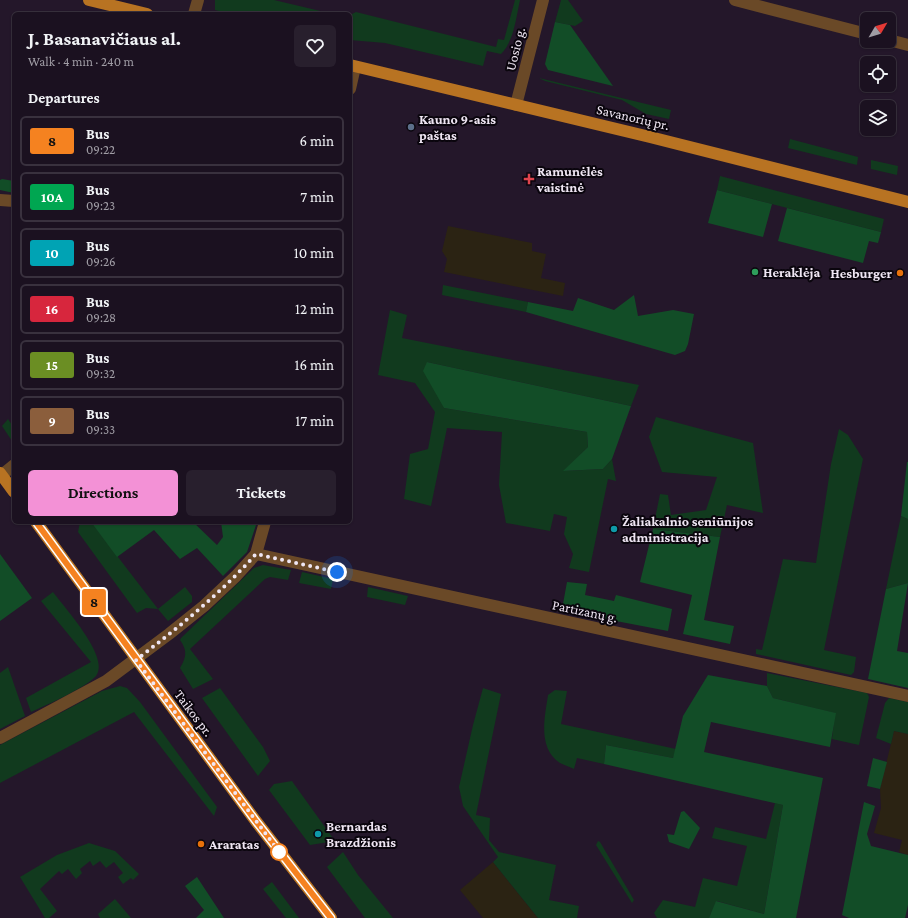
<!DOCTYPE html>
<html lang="en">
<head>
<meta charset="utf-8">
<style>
	:root { --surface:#1b1120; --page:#281f2d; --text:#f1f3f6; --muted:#a09da5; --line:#39313e; --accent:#f391d6 }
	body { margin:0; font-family:"Crimson Pro",serif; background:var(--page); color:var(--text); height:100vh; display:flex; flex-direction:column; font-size:15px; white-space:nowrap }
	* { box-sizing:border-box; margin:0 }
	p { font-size:13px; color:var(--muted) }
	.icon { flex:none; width:22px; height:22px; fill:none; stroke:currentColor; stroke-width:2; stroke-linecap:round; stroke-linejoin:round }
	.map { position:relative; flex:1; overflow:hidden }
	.sheet { position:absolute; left:12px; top:12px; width:340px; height:512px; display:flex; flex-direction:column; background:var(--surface); border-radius:6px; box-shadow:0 1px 3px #0004,0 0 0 1px var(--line) }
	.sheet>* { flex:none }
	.badge { padding:0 8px; border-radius:3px; font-size:14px; line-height:26px }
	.needle { width:26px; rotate:52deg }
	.tools { position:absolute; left:860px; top:12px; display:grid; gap:8px }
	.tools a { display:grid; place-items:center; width:36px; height:36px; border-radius:6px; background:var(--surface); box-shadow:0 1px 3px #0004,0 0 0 1px var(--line); font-size:20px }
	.you { position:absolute; width:20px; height:20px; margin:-10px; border:3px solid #fff; border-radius:50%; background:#1a73e8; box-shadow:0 0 0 6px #1a73e833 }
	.map>.badge { position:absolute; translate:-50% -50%; box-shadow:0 0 0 2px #fff }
	h2 { padding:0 16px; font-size:15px; line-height:36px }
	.round { display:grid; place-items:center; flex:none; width:42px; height:42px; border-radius:6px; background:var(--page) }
	.headline { display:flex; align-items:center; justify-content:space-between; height:68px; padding:0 16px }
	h1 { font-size:19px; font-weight:700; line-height:30px }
	.cta { display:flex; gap:8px; margin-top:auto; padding:8px 16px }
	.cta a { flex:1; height:46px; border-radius:6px; background:var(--accent); color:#111; font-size:16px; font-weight:700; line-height:46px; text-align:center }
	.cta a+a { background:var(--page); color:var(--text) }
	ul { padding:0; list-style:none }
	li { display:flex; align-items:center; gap:12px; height:50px; margin:0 8px 6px; padding:0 8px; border:2px solid var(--line); border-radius:6px }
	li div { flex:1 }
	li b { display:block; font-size:15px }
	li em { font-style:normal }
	li .badge { min-width:44px; font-weight:700; text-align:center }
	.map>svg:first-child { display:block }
</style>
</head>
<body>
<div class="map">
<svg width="908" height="918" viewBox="0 0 908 918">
	<rect width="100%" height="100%" fill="#24172a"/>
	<g fill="#2b2313">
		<path d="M448 226 532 243V251L546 254 541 278 565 283 563 296 444 272 447 259 442 251Z"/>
		<path d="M894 731 908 734V855L899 852 902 840 874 833 881 808 880 789Z"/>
		<path d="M493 862 538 918H483L460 890Z"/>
	</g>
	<g fill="#113a1e">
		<path d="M215 0H274L333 14H232L215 10Z"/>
		<path d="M515 0H520C516 18 514 41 501 54L487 51 483 66 385 43 350 40V15L356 12 496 47 498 39 504 40Z"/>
		<path d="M561 0H568L583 21 575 26 555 22Z"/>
		<path d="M539 78 671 110 669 119 646 114 622 100 545 81Z"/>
		<path d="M790 139 858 157 857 165 788 148Z"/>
		<path d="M871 160 898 166 897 175 871 169Z"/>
		<path d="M720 176 884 219 881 232 717 190Z"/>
		<path d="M443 285 528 302 526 312 442 295Z"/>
		<path d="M390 310 407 315 402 338 639 385 631 406 427 362 444 408 587 432 588 447 564 471 603 469 612 459 616 481 608 479 589 572 569 568 573 554 564 534 567 517 554 514 550 531 506 523 499 485 502 432 447 428 431 506 404 499 410 454 428 449 435 412 415 383 378 375Z"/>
		<path d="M656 417 753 443 763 513 727 505 720 537 653 529 660 494 668 495 671 515 706 510 717 477 662 472 649 437Z"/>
		<path d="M8 419 14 428V444L2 426Z"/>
		<path d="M839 429 848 435 863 459 824 650 856 657 854 672 851 675 756 654V649L762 650 783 559 816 563 831 464Z"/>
		<path d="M901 516 908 519V583L886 589Z"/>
		<path d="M80 522H91L158 609 185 587 192 596V602L168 621 158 609 146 608 137 613 78 532Z"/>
		<path d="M263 565 291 570 288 580 270 577 265 579 190 649 213 679 193 689 180 668C187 656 187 650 180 640L181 638 254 568Z"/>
		<path d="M302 572 333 579 331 589 299 583Z"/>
		<path d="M368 587 408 596 405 605 367 597Z"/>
		<path d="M53 592C64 607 111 658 96 676 85 688 47 705 31 712L26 698 91 662 41 601Z"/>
		<path d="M8 667 25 716 0 729V673Z"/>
		<path d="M767 673 867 693 869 697 859 745 832 739 835 713 773 698 767 686Z"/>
		<path d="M120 686 127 688 140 702 217 807 214 816 134 712 0 783V745L102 691Z"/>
		<path d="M220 688 263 747 270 761 258 776 202 698Z"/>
		<path d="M483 688 501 694 476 815 490 818 489 840 499 852 556 865 549 900 579 906 577 918H538L493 862 498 857 463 806 459 787 473 725Z"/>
		<path d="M555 690 567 691 561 724 676 749 673 758 606 745 604 764 577 758 574 769C570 767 564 765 560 763 537 748 545 716 548 695Z"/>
		<path d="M889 698 908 702V734L894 731 891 744 876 738 885 703Z"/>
		<path d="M292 781 294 784 335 841 310 845 269 790 274 784Z"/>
		<path d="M775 803 783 805 764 914 717 901 709 918H657L654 913 663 900 695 907 703 878 737 886 747 846 712 838 715 827 766 839Z"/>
		<path d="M598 841 600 842 634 900 632 903 596 845Z"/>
		<path d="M89 843 115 851 139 874 133 880 131 878 123 884 118 877 123 873 114 862 106 868 100 861 93 866 90 861 80 869 82 873 76 879 68 869 62 874 59 871 40 889 57 911 49 918H45L20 877 57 855Z"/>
		<path d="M343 852 358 875 393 918H365L327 867Z"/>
		<path d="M272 882 299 918H286L263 889Z"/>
		<path d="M115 899 131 918H100L98 914Z"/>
	</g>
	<g fill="#124d27">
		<path d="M555 22 570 25 613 86 548 70 545 64Z"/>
		<path d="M2 179 14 181V193L0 190V180Z"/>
		<path d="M717 190 772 204 763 237 708 223Z"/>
		<path d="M787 208 881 232 878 243 869 241 863 263 778 241Z"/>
		<path d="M634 295 638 316 673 310 694 314 688 344 685 351 675 355 526 312 528 302 573 311 578 298 614 310Z"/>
		<path d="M427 362 631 406 612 459 603 469 563 471 588 447 587 432 444 408 423 371Z"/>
		<path d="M907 462H908V519L901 516Z"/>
		<path d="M91 522H193L217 545 223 537 221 522H257L247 552 223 576 197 548 180 559 154 530 117 557Z"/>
		<path d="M653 529 720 537 704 620 734 626 730 644 683 634 692 595 640 582Z"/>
		<path d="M0 554 32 598 0 621Z"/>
		<path d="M567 582 587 584 585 595 614 601 616 595 672 609 668 631 564 611 563 604Z"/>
		<path d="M908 583 897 651 908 653V688L868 679 886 589Z"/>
		<path d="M708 675 767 686 773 698 836 713 830 747 711 722 704 752 823 778 796 918H709L716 901 764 914 783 805 604 764 606 745 673 758 683 716Z"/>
		<path d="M873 758 887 762 880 789 867 786Z"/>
		<path d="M864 802 875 806 867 834 871 846 908 855V905L905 918H849L842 915Z"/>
		<path d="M684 811 700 828 689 849 669 842 667 834 674 835 681 812Z"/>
		<path d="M197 877 224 918H196L204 910 185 886Z"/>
	</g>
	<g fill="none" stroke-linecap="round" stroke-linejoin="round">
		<g stroke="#6a4927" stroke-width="12">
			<path d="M735 0 867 34"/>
			<path d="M194 14 198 0"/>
			<path d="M889 40 908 45"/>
			<path d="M350 89 355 67"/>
			<path d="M516 105 543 0"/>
			<path d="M0 200 14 201"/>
			<path d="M2 475 14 465"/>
			<path d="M256 554 908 696"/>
			<path d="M0 738 106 681 169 634 204 606 236 576 256 554 265 522"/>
		</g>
		<g stroke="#b87322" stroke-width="12">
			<path d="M89 0 147 14"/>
			<path d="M350 65 650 137 908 202"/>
			<path d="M0 473 14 492"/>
			<path d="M36 522 255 820 331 918"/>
		</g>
	</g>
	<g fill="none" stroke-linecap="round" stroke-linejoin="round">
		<g stroke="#fff" stroke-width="9">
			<path id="line" d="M36 522 255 820 331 918"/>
		</g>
		<use href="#line" stroke="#f58220" stroke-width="6"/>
		<path stroke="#efe6f3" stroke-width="4" stroke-dasharray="0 7.2" d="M279 852 283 857 136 660C179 627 220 594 256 554L337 572"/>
	</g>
	<circle fill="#5c6f8a" stroke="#0a050d" stroke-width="1.5" cx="411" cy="127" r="4"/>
	<path fill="#e0444e" stroke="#0a050d" stroke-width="1.5" d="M527 173h4v4h4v4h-4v4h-4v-4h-4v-4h4z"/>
	<circle fill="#2e9e5b" stroke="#0a050d" stroke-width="1.5" cx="755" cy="272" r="4"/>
	<g fill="#e8710a" stroke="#0a050d" stroke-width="1.5">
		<circle cx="900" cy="273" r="4"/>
		<circle cx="201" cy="844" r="4"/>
	</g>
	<g fill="#0f9aa8" stroke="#0a050d" stroke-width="1.5">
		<circle cx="614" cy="529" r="4"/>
		<circle cx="318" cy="834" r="4"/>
	</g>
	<circle fill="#fff" stroke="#f58220" stroke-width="2" cx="279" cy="852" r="8"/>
	<g text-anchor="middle" stroke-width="4" stroke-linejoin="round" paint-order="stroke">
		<g font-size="14" fill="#efe6f3" stroke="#0a050d">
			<text transform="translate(515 49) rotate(-76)" y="5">Uosio g.</text>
			<text transform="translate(633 117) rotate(13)" y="5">Savanorių pr.</text>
			<text transform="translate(585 611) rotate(12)" y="5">Partizanų g.</text>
			<text transform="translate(194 713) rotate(53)" y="5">Taikos pr.</text>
		</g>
		<g font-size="14" font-weight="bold" fill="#efe6f3" stroke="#0a050d" text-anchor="start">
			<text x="419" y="124">Kauno 9-asis<tspan x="419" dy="16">paštas</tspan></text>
			<text x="537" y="176">Ramunėlės<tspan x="537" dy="16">vaistinė</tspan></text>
			<text x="763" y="277">Heraklėja</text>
			<text x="892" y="278" text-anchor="end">Hesburger</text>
			<text x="622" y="526">Žaliakalnio seniūnijos<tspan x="622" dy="16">administracija</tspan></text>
			<text x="326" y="831">Bernardas<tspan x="326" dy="16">Brazdžionis</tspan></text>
			<text x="209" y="849">Araratas</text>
		</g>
	</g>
</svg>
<div class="tools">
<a><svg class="needle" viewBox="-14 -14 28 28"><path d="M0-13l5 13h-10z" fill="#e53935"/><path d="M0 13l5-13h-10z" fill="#a09da5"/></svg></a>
<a><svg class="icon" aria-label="locate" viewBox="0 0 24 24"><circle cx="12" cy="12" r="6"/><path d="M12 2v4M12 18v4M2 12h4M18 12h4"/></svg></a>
<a><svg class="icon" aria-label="layers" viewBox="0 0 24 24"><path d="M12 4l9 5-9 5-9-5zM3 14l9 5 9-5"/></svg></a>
</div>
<div class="you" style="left:337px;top:572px"></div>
<b class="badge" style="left:94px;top:602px;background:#f58220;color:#111">8</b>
<section class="sheet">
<div class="headline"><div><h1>J. Basanavičiaus al.</h1><p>Walk · 4 min · 240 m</p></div><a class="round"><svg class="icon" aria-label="heart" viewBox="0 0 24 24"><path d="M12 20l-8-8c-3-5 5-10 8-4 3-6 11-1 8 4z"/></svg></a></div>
<h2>Departures</h2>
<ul>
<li><span class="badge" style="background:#f58220;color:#111">8</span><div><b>Bus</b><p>09:22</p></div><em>6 min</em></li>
<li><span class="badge" style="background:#00a651;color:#fff">10A</span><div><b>Bus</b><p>09:23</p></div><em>7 min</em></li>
<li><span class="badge" style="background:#00a3b4;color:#fff">10</span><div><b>Bus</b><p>09:26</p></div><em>10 min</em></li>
<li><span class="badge" style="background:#d7263d;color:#fff">16</span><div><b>Bus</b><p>09:28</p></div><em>12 min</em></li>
<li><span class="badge" style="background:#6b8e23;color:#fff">15</span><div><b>Bus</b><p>09:32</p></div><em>16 min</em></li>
<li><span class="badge" style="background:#8b5e3c;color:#fff">9</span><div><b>Bus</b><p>09:33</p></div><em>17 min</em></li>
</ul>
<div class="cta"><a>Directions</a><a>Tickets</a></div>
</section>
</div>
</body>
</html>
